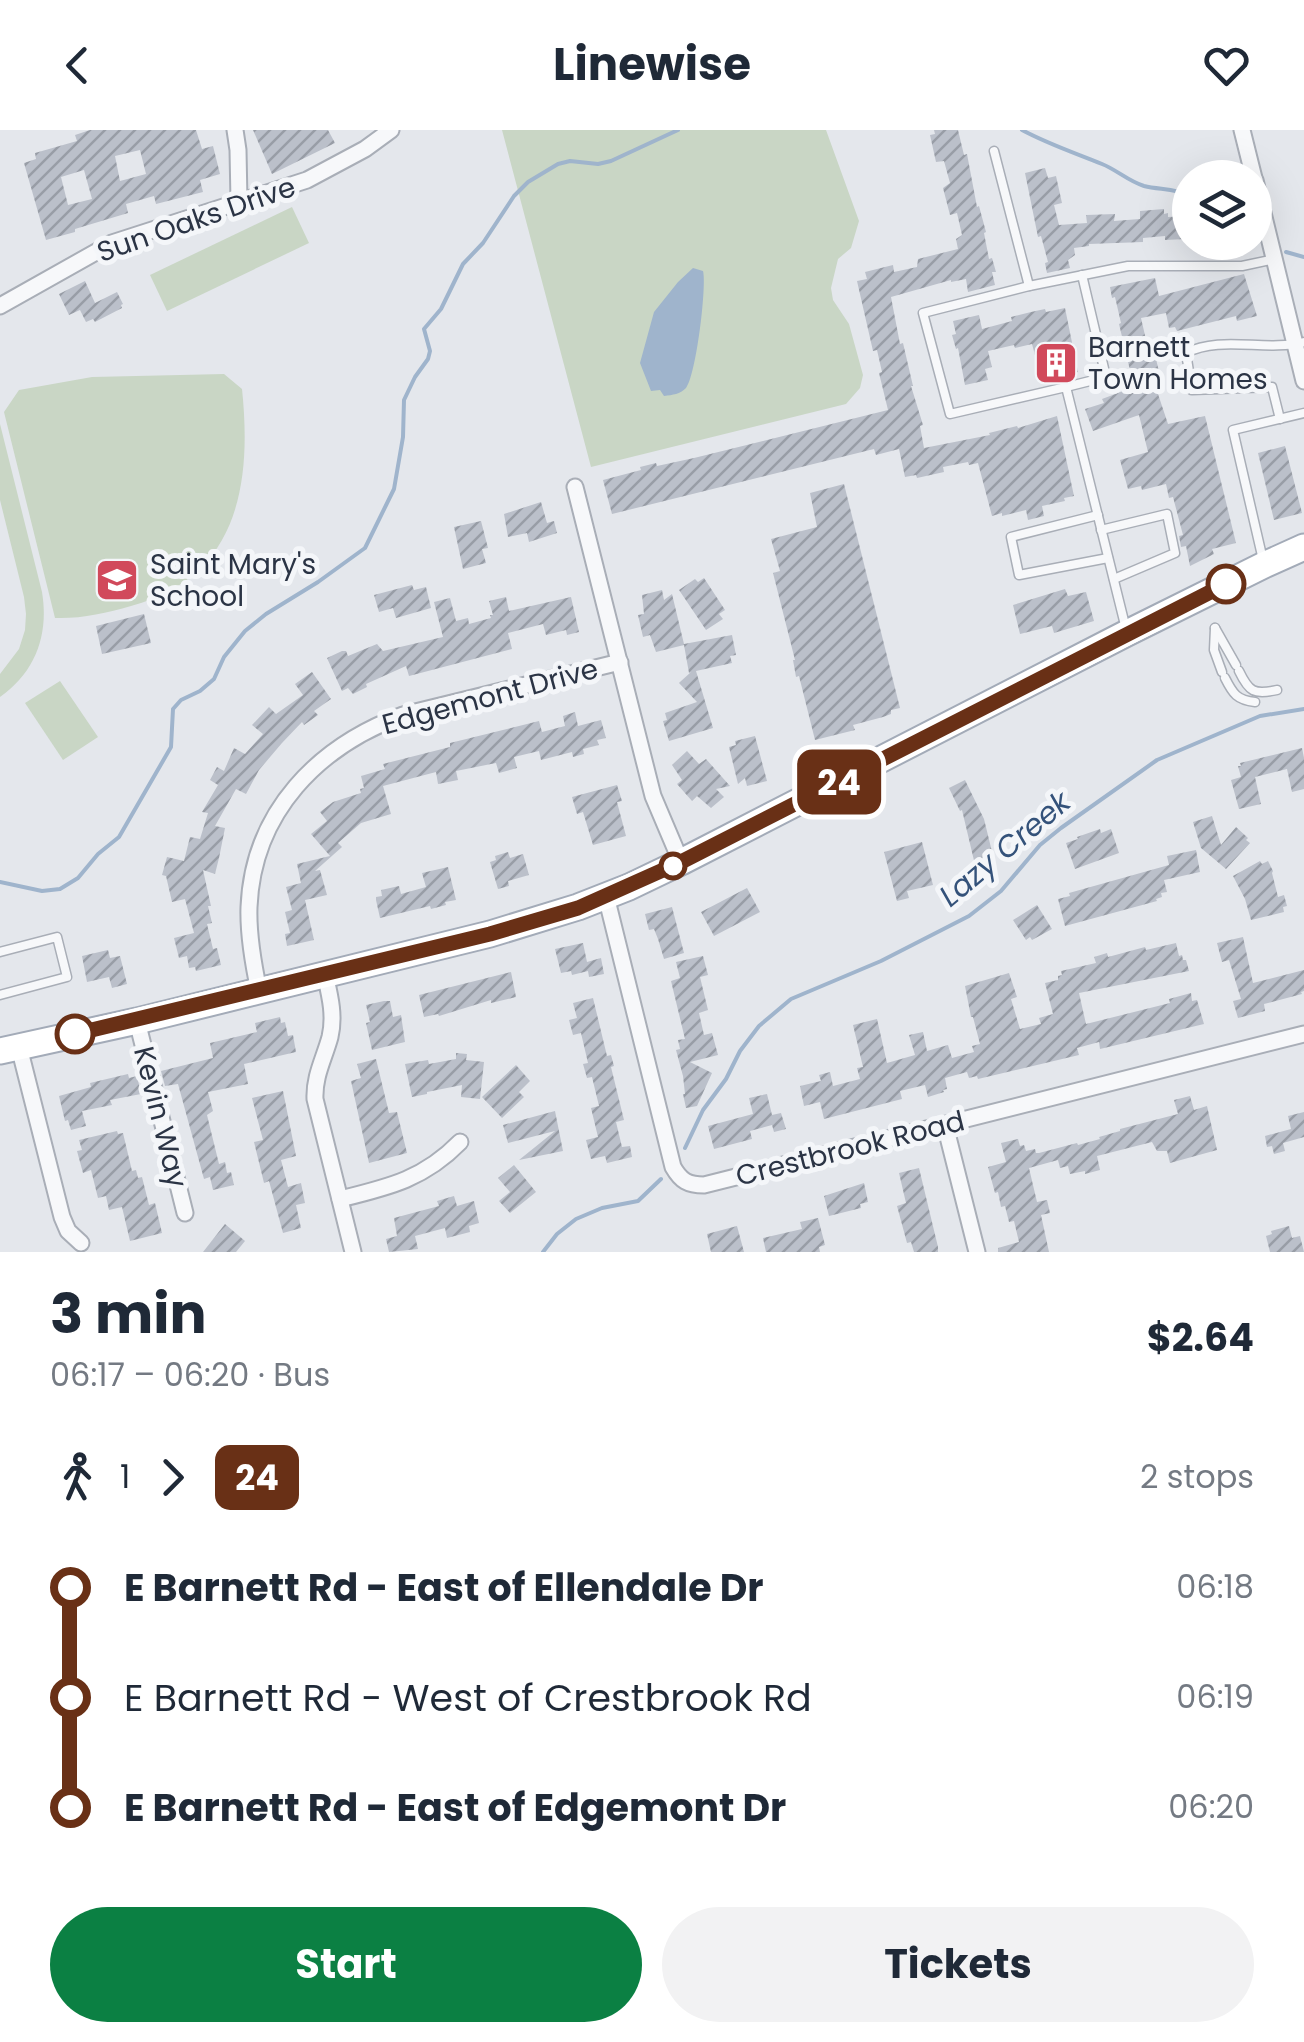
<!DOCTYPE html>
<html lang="en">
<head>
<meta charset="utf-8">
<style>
	:root { --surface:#fff; --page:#f2f2f3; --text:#1f2937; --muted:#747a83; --accent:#0b8043 }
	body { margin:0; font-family:Poppins,sans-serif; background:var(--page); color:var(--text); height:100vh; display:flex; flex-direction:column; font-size:38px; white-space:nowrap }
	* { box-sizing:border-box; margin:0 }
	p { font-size:32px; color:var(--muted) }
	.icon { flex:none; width:55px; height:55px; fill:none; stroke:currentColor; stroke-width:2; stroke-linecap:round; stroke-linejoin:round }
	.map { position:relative; height:1122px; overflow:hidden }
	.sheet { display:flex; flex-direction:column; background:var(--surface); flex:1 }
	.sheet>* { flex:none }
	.badge { padding:0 20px; border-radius:15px; font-size:35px; line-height:65px }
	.controls { position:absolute; left:1172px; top:30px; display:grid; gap:20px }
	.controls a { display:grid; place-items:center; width:100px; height:100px; border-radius:50%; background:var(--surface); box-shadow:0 10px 40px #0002; font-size:50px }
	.map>.badge { position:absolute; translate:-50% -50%; box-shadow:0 0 0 5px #fff }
	.legs { display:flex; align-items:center; gap:15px; height:110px; padding:0 50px; font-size:32px }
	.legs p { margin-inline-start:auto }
	.headline { display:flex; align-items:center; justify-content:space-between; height:170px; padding:0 50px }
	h1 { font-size:55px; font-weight:700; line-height:75px }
	.action { display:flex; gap:20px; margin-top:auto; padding:20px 50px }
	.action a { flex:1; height:115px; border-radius:60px; background:var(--accent); color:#fff; font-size:40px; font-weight:700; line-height:115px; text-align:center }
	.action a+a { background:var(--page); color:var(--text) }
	ul { padding:0 50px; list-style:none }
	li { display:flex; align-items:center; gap:35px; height:110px; font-size:38px }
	li i { display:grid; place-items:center; width:15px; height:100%; margin:0 12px; background:currentColor }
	li i::after { content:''; width:25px; height:25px; margin:-12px; border:8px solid; border-radius:50%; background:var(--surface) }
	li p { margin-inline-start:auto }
	li:first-child i { background:linear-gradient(#0000 50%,currentColor 0) }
	li:last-child i { background:linear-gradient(currentColor 50%,#0000 0) }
	header { display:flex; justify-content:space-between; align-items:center; height:130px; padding:0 50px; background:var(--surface); font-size:45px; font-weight:700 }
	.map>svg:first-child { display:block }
</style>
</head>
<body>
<header><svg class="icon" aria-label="back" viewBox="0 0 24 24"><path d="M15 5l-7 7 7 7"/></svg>Linewise<svg class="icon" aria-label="heart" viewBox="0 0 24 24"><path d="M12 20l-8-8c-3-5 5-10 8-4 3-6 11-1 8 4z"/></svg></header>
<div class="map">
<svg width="1304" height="1122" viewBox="0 0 1304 1122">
	<defs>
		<pattern id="building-hatch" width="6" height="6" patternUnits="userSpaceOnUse" patternTransform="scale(2.5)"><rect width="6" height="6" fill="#bbc0ca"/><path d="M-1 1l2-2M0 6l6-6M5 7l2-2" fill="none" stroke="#989da6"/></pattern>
	</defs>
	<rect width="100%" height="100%" fill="#e4e7ec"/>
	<g fill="#c9d6c5">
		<path d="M502 0H826L859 91 851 118 838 129 831 158 833 170 849 194 863 245 860 258 846 274 591 337Z"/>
		<path d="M292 77 309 113 167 181 150 145Z"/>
		<path d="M224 244 242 259C252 355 238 447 131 476 106 483 80 489 55 488L4 282 19 260 92 247Z"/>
		<path d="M0 294 42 462C49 504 36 542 0 567V544L19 519 25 500 26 484 24 467 0 370Z"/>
		<path d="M60 551 98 607 63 630 25 573Z"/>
	</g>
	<path fill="#9fb4cc" d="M693 138 703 141C707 156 696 246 686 258 680 264 673 265 664 266L660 260 651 261 640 233 654 182 678 152Z"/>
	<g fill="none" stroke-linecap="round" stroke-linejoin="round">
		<g stroke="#9fb4cc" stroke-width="4">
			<path d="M1022 0C1048 14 1075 23 1102 34 1117 40 1128 51 1144 56 1160 60 1175 58 1190 66"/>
			<path d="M1239 112 1249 116"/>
			<path d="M1286 122 1304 127"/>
			<path d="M0 752 42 761 60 759 78 748 98 724 119 707 171 617 173 579 181 570 200 561 214 549 224 527 245 501 266 484 318 452 365 418 394 359 403 307 404 270 415 247 428 229 430 221 424 199 441 179 463 134 483 113 514 66 528 52 558 34 570 31 598 34 611 31 678 0"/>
			<path d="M685 1018 703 980 726 949 740 921 759 896 791 869 881 831 969 786 1001 761 1040 715 1061 698 1157 630 1260 586 1304 579"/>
			<path d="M543 1122 557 1104 576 1089 602 1078 638 1071 661 1049"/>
		</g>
	</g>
	<g fill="url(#building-hatch)" fill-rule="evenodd">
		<path d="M90 0H196L202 19 213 16 220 44 200 50 203 62 156 74 154 66 126 74 128 83 75 99V102L46 110 24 33 36 29 35 23 77 11 75 5ZM140 20 146 44 120 51 115 26ZM84 40 92 69 68 75 61 47Z"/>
		<path d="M253 0H328L335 13 272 44Z"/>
		<path d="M934 0H958L964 25 967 24 977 77 979 76 986 102 984 103 989 129 992 128 996 142H992L995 155 968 162 966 149 951 152V150L891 167 900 214 903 213 913 256H911L923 295 920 296 924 318 990 305 989 303 1017 296 1018 298 1057 286 1074 366 1064 368 1065 371 1042 376 1044 386 1028 390 1026 380 1002 386V383L992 386 978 333 969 335 968 332 943 337 944 342 917 348 916 345 905 347 899 319 876 325 874 319 612 384 603 350 641 340 640 337 656 333 657 336 694 328 888 280 879 243 882 242 877 220 873 221 857 151 867 149 865 142 893 135 894 142 917 137 918 129 958 119 956 109 962 105 957 83 950 85 943 58 950 53 944 31 936 32 930 5 935 4Z"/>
		<path d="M1045 38 1048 48 1056 46 1062 73 1054 75 1059 95 1087 93 1086 85 1115 84 1114 91 1140 89V81L1164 79V84L1168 83V87L1184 86 1185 109 1165 110V106L1143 108V112L1089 114V116L1074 118 1075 125 1068 130 1070 138 1047 143 1045 133 1048 132 1041 106 1038 107 1025 43Z"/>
		<path d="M1244 144 1257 186 1237 191 1236 186 1177 201 1175 197 1169 198 1166 183 1141 188 1147 214 1152 212 1161 250 1154 252 1168 294 1205 286 1236 413 1212 419 1214 424 1190 436 1186 416 1181 417 1179 406 1183 405 1173 367 1169 368 1166 354 1142 360 1141 356 1128 359 1120 330 1148 322 1139 285 1093 301 1085 279 1104 273 1102 269 1134 257 1119 194 1121 193 1115 167 1112 168 1110 157 1155 148 1159 166Z"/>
		<path d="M85 151 95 173 117 162 123 174 121 175 122 178 95 192 93 189 86 192 80 180 69 185 59 164Z"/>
		<path d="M1065 178 1078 242 1042 251 1032 214 1015 218 1014 215 988 221 992 237 985 239 988 250 965 255 958 218 956 219 952 205 956 204 953 191 979 185 982 199 1012 191 1011 187 1031 182 1045 179 1046 182Z"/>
		<path d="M1285 316 1302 383 1274 390 1258 323Z"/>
		<path d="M844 354 900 578 891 580V584L883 587 853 595 855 600 815 610 799 546 796 547 793 530H795L773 443 780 441 771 409 817 397 810 363Z"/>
		<path d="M541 372 547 393 554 391 557 403 529 412 527 403 508 407 504 384Z"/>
		<path d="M481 391 488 418 482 419 486 433 463 439 454 397Z"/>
		<path d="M704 448 725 480 719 484 723 489 706 500 679 460 695 449 698 452Z"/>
		<path d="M412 455 414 460 426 457 431 478 396 488 393 478 379 482 374 465Z"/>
		<path d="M1065 459 1068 466 1086 462 1094 491 1054 503 1052 496 1020 504 1013 475Z"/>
		<path d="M662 460 664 470 672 464 684 514 732 505 736 525 730 526 732 533 696 541 713 598 669 611 663 591 667 590 665 583 697 572 679 553 691 542 689 543 684 515 656 522 650 505 643 507 638 485 644 484 642 465Z"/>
		<path d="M506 467 509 481 571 467 579 502 567 505 566 500 546 505 543 494 508 503 512 519 409 546 406 536 366 554 367 557 353 564 348 558 342 561 327 528 342 521H346L348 526 377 514 383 521 443 507 434 472 450 468 456 491 468 488 469 494 491 488 490 485H493L489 471Z"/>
		<path d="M144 484 151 513 102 524 96 496Z"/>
		<path d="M312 542 331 569 314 581 318 585 304 595 302 592 282 613 259 640 246 664 236 659 215 696 225 698 219 728 215 744 203 740 211 776H208L212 793 207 794 213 819 217 818 221 835 196 841 195 837 189 838 187 826 179 828 174 808 194 803 185 769 172 772 166 746 162 745 167 727 184 731 190 707 200 709 208 683 202 682 218 655 210 650 217 637 224 641 234 618 245 624 263 604 252 595 269 577 276 584 303 565 295 554Z"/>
		<path d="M575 582 578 596 601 590 606 608 597 610 599 615 583 619 584 624 573 627 572 622 541 630 539 621 514 627 517 638 499 643 496 633 456 641 458 650 438 654 436 642 383 656 391 684 361 693 338 713 342 717 315 741 320 740 327 765 305 770 314 810 287 816 285 804 290 803 285 782 292 780 286 757 301 753 297 734 330 726 311 704 327 691 320 682 333 672 361 663 360 659 364 658 361 646 385 639 383 634 450 617V613L539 591 542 602 565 596 563 586Z"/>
		<path d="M755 606 767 651 747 656 745 648 738 654 729 617 736 615 735 611Z"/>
		<path d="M1302 618 1304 628V659L1292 662 1287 639 1255 647 1261 674 1239 679 1231 650 1241 647 1238 636H1241L1240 633Z"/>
		<path d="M687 621 699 634 706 629 730 656 716 659 724 667 711 678 697 666 692 671 677 654 682 650 672 635Z"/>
		<path d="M965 650 984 689 995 734 976 739 962 680 960 681 949 658Z"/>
		<path d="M617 655 622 671 617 672 626 706 593 715 583 682 577 684 572 667Z"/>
		<path d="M1212 686 1221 715 1236 697 1248 708 1246 710 1250 713 1226 739 1201 718 1193 692Z"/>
		<path d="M1100 699 1101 703 1111 699 1119 723 1075 739 1066 713 1078 709 1077 707Z"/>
		<path d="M922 712 933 755 907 761 909 768 897 771 884 722Z"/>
		<path d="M1196 720 1200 742 1164 750 1167 762 1161 763 1162 767 1156 769 1157 771 1065 796 1058 769 1070 766 1069 763 1169 735 1167 726Z"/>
		<path d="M508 722 510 728 523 724 529 745 508 751 509 756 498 759 490 732 496 730 495 726Z"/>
		<path d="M1260 731 1262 734 1268 731 1273 741 1272 743 1278 767 1284 765 1287 776 1283 777 1284 782 1251 790 1245 769 1233 746Z"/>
		<path d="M448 737 456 770 445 772 446 775 431 779 430 776 380 788 376 770V767L382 766 381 760 399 756 401 764 426 757 422 743Z"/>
		<path d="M747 758 760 782 714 806 701 782Z"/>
		<path d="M1037 775 1052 799 1032 810 1030 807 1026 810 1013 790Z"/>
		<path d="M672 777 684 823 664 829 658 809 654 799 649 800 645 784Z"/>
		<path d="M1243 807 1253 853 1304 840V861L1301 862 1302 864 1264 874 1265 881 1238 888 1233 871 1241 869 1229 830 1222 832 1217 813Z"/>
		<path d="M583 813 587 832 601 828 604 844 589 847 588 841 572 845 571 841 561 843 555 819Z"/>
		<path d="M1176 813 1179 826 1182 825 1183 830H1186L1189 841 1079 863 1086 894 1170 873 1169 869 1191 863 1192 871 1197 870 1204 894 1100 919 1099 912 1077 918 1079 925 978 949 977 946 969 948 967 942 945 948 947 959 943 960 944 962 928 967 925 955 900 961 902 969 824 989 820 972 804 976 800 956 821 951 819 945 830 942 833 956 860 949 857 938 863 937 853 895 877 889 887 933 915 925 909 905 923 902 927 921 948 915 952 928 974 922 972 916 980 914 973 887H971L965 856 1009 843 1017 867 1011 869 1020 899 1041 894 1039 888 1053 884 1045 853 1058 850V846L1062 845 1061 841 1096 833 1094 827 1107 823 1108 827 1145 817 1146 820Z"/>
		<path d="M108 820 110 828 120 826 127 854 112 858 109 847 87 852 82 826Z"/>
		<path d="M703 826 708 845 700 847 708 880 699 883 704 905 712 903 718 925 690 932 712 943 697 976 686 978 683 964H685L683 946 676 920 680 919 678 910 685 909 671 851 680 848 676 832Z"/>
		<path d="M511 842 516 867 491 873V870L439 886 438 884 424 887 419 865Z"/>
		<path d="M593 868 607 926 611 925 614 936 611 937 624 990 616 992 622 1017 630 1016 632 1027 607 1033 605 1026 591 1029 586 1010 598 1007 591 978 599 976 592 947 587 948 583 934 588 933 581 903 573 905 569 890 577 888 573 873Z"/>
		<path d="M384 871H390L393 887 401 885 405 912 372 920 366 893 370 892 366 875Z"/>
		<path d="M280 887 281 893 285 892 288 906 293 905 296 922 244 934 248 954 208 962 213 981 207 985 219 1034 225 1032 227 1043 231 1042 234 1055 213 1060 210 1047 204 1049 178 954 165 956 161 941 213 928 210 913 257 902 255 893Z"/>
		<path d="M456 923 467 924 466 930 484 932 480 969 461 967 462 955 427 962V964L412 967 405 934 428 930 429 934 456 929Z"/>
		<path d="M376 929 389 983 397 982 407 1023 369 1033 351 951 361 948 357 934Z"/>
		<path d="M516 935 530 951 519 962 524 967 502 988 482 967Z"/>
		<path d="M128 944 129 948 137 946 141 964 110 970 112 975 82 981 86 996 71 1000 68 990 65 991 59 966 91 957 90 953Z"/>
		<path d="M283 961 296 1026 281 1030 288 1057 301 1053 305 1073 296 1075 301 1098 283 1103 269 1051 264 1053 254 1012 263 1010 252 968Z"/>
		<path d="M767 964 772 985 781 983 786 999 774 1002 772 995 750 1001 752 1009 714 1019 708 996 753 984 749 968Z"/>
		<path d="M1190 966 1194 980 1207 976 1217 1020 1170 1033 1167 1021H1157L1152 1012 1097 1026 1100 1040 1085 1044V1041L1070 1044 1068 1036 1060 1038 1058 1030 1029 1038 1037 1072 1047 1070 1050 1083 1041 1085 1049 1122H998V1118L1019 1112 1014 1091 1009 1092 1005 1076 1001 1077 998 1062 995 1063 988 1037 1006 1032 1001 1013 1018 1009 1020 1016 1024 1015 1026 1021 1035 1019 1036 1023H1039L1077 1013 1078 1015 1100 1009 1099 1007 1120 1001V999L1178 984 1174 970Z"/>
		<path d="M555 981 563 1021 519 1030 555 1001 508 1013 503 995Z"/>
		<path d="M1304 982V1007L1283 1013 1285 1021 1274 1024 1272 1016 1267 1017 1265 1006 1291 999 1288 986Z"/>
		<path d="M117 1001 118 1004 123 1003 132 1041 136 1040 138 1048 142 1047 149 1075 155 1073 162 1103 130 1111 122 1077 109 1080 106 1066 98 1068 91 1040 83 1043 77 1021 82 1020 79 1010Z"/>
		<path d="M514 1035 536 1062 510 1083 499 1071 510 1062 498 1048Z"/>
		<path d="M919 1038 938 1117V1122H914L911 1112 907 1113 897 1076 906 1073 899 1043Z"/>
		<path d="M864 1053 868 1072 860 1074 861 1078 829 1086 824 1066Z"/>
		<path d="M454 1066 457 1076 474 1071 479 1093 469 1096 470 1102 447 1108 445 1098 415 1106 418 1119 389 1122 386 1109 397 1106 394 1088 439 1076 437 1071Z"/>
		<path d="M818 1088 825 1115 819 1117 820 1122H766L763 1108 802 1099 800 1092Z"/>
		<path d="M225 1094 245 1111 236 1122H203Z"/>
		<path d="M737 1096 744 1122H711L707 1104Z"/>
		<path d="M1289 1096 1292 1108 1300 1106 1304 1122H1270L1266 1106 1272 1104 1271 1101Z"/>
	</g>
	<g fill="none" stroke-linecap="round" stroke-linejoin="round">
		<g stroke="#a9aeb7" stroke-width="11">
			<g id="lane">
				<path d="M994 21 1029 156 923 183 950 284 1066 257 1126 499"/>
				<path d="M1029 156 1128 136H1242L1275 129"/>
				<path d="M1066 257 1106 247 1082 145"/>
				<path d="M1280 289 1272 257 1192 260 1186 223C1221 205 1266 222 1304 212"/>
				<path d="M1098 385 1011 407 1019 445 1108 428"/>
				<path d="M1101 400 1167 384 1175 423 1114 449"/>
				<path d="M1263 430 1233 300 1304 283"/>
				<path d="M1215 498 1214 520 1222 542"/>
				<path d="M1215 498 1236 535"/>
				<path d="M1239 541C1249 562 1254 565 1277 560"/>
				<path d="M1225 548C1233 564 1237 570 1255 572"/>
				<path d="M0 822 57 807 67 847 0 865"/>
			</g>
		</g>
		<g stroke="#a9aeb7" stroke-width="19">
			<g id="street">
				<path d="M235 0 238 20 239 71"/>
				<path d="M1242 0 1254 48"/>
				<path d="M1255 50 1304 251"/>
				<path d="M0 176 112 113 307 50 365 19 391 0"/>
				<path d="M575 357 653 666 681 732"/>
				<path d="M606 766 673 1037C681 1051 688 1055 704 1055L1304 904"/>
				<path d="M325 844C330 866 335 886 330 907 324 929 314 946 315 969L353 1122"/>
				<path d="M259 861C253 833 248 805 249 777 253 681 319 616 403 585L620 532"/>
				<path d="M137 891 185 1083"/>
				<path d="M19 917 62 1087 68 1101 81 1113"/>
				<path d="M945 995 977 1122"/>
				<path d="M340 1069C389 1057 424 1049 460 1012"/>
			</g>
		</g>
		<g stroke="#a3abb8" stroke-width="29">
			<path id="primary" d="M0 921 137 891 490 804 578 777 629 757 681 732 1127 503 1264 435 1304 417"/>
		</g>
		<use href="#lane" stroke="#f7f8fa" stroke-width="8"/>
		<use href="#street" stroke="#f7f8fa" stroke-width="15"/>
		<use href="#primary" stroke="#fff" stroke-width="25"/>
	</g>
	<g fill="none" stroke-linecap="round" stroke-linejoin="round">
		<g stroke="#fff" stroke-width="22">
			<path id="line-1" d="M75 904 490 804 578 778 681 732 1226 454"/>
		</g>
		<use href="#line-1" stroke="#693016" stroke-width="15"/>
	</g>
	<defs>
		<g id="building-square" transform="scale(2.25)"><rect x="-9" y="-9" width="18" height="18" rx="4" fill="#d1495b" stroke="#f4f6f9"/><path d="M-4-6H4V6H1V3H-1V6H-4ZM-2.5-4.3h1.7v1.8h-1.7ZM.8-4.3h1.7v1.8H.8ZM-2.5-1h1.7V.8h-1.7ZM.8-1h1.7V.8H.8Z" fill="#fff"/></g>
		<g id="school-square" transform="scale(2.25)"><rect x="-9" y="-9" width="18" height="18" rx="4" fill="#d1495b" stroke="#f4f6f9"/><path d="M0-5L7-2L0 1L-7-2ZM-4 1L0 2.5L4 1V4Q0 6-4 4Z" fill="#fff"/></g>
	</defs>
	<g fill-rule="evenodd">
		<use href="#building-square" x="1056" y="233"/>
		<use href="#school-square" x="117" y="450"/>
	</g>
	<g fill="#fff" stroke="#693016" stroke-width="5">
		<circle cx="1226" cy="454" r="18"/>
		<circle cx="673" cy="736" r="12"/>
		<circle cx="75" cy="904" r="18"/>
	</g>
	<g text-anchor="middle" stroke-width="10" stroke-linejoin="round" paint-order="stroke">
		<g font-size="28" fill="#2b3445" stroke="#f4f6f9">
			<text transform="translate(196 89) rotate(-19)" y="10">Sun Oaks Drive</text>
			<text transform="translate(490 566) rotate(-15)" y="10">Edgemont Drive</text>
			<text transform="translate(161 987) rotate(76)" y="10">Kevin Way</text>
			<text transform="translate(850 1018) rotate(-14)" y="10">Crestbrook Road</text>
		</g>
		<g font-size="28" fill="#2b3445" stroke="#f4f6f9" text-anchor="start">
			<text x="1088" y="227">Barnett<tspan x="1088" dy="32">Town Homes</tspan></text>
			<text x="150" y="444">Saint Mary's<tspan x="150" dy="32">School</tspan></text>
		</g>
		<g font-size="30" font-style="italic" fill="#34527a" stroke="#f4f6f9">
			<text transform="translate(1005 719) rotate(-40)" y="10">Lazy Creek</text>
		</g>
	</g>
</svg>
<div class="controls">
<a><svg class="icon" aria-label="layers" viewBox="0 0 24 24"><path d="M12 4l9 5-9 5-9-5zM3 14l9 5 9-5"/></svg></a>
</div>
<b class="badge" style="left:839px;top:652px;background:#693016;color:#fff">24</b>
</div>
<section class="sheet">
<div class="headline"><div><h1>3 min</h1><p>06:17 – 06:20 · Bus</p></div><b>$2.64</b></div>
<div class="legs"><svg class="icon" aria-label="walk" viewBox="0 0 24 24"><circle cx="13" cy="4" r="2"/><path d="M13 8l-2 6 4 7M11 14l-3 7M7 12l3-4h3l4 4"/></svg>1<svg class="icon" aria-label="forward" viewBox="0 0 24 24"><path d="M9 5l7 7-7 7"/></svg><b class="badge" style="background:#693016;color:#fff">24</b><p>2 stops</p></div>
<ul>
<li><i style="color:#693016"></i><b>E Barnett Rd - East of Ellendale Dr</b><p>06:18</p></li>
<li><i style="color:#693016"></i><span>E Barnett Rd - West of Crestbrook Rd</span><p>06:19</p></li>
<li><i style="color:#693016"></i><b>E Barnett Rd - East of Edgemont Dr</b><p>06:20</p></li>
</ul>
<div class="action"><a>Start</a><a>Tickets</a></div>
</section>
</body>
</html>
